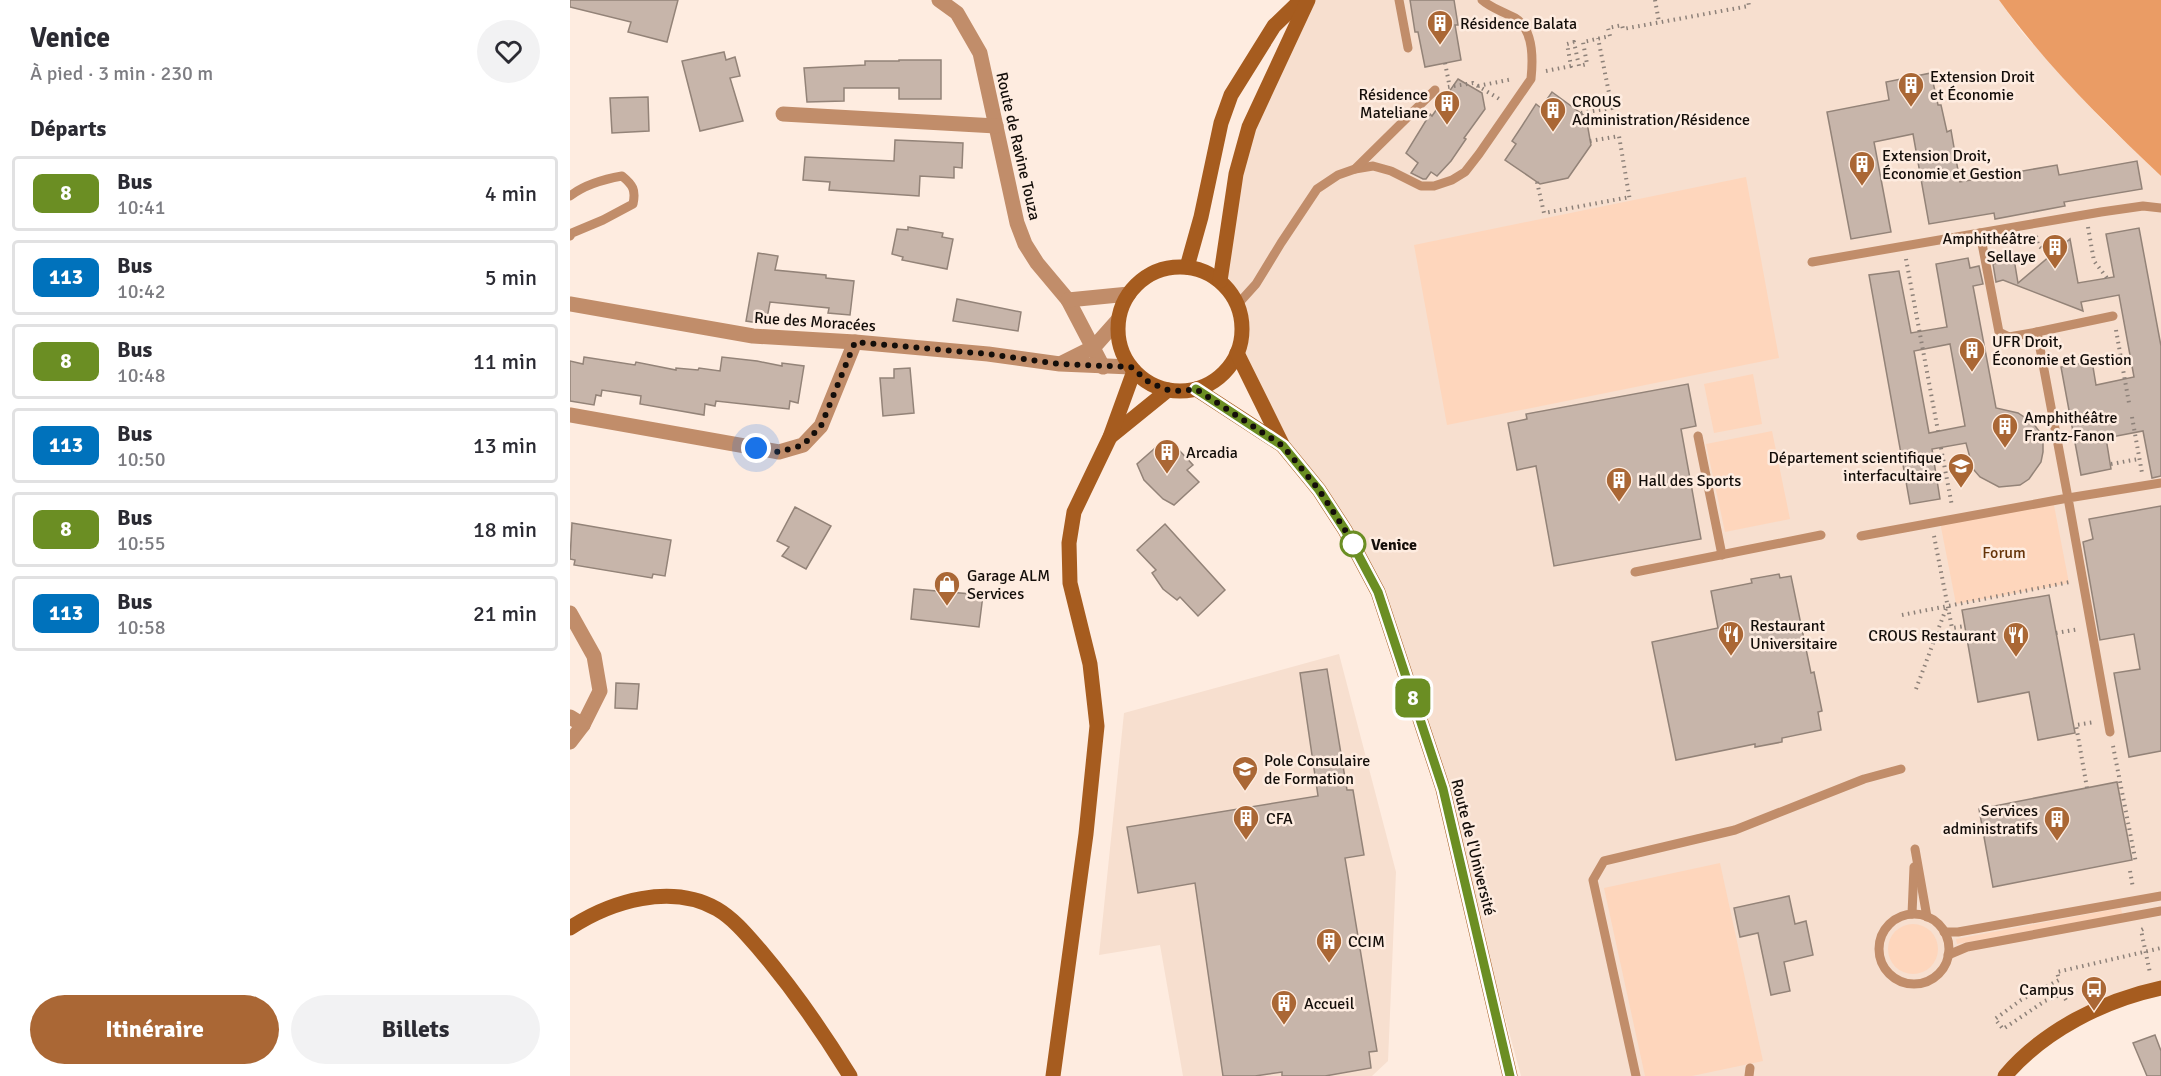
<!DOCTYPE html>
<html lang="fr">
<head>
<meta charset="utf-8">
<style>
	:root { --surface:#fff; --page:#f2f2f3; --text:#2b2b33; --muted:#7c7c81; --line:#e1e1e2; --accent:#aa6735 }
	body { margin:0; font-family:Signika,sans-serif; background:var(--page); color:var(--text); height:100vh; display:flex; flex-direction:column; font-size:22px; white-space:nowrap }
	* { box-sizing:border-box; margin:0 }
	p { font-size:20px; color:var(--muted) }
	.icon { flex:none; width:33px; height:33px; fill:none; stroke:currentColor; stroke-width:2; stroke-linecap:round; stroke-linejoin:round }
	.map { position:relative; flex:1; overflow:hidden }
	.sheet { display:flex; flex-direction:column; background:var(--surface); width:570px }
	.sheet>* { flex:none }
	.badge { padding:0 12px; border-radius:9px; font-size:21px; line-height:39px }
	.you { position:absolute; width:30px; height:30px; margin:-15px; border:4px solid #fff; border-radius:50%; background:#1a73e8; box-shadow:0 0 0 9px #1a73e833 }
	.map>.badge { position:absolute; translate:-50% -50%; box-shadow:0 0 0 3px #fff }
	h2 { padding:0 30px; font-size:22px; line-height:54px }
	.round { display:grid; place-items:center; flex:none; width:63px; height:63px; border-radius:32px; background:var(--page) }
	.summary { display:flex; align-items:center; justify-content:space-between; height:102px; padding:0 30px }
	h1 { font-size:28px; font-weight:700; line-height:45px }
	.action { display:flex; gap:12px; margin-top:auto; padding:12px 30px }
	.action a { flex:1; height:69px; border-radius:36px; background:var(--accent); color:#fff; font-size:24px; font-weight:700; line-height:69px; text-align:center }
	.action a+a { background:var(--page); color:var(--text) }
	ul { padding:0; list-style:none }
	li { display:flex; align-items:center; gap:18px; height:75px; margin:0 12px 9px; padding:0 18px; border:3px solid var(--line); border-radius:6px }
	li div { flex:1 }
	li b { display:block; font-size:22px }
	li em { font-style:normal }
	li .badge { min-width:66px; font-weight:700; text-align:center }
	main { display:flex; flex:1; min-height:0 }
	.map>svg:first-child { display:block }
</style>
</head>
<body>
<main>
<section class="sheet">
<div class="summary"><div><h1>Venice</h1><p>À pied · 3 min · 230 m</p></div><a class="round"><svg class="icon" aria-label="heart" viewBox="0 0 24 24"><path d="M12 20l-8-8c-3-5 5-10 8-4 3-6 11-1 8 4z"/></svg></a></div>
<h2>Départs</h2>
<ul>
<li><span class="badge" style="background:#6b8e23;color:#fff">8</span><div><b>Bus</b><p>10:41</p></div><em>4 min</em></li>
<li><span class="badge" style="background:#0072bc;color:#fff">113</span><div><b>Bus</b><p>10:42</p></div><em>5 min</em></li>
<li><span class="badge" style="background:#6b8e23;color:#fff">8</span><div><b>Bus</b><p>10:48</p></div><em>11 min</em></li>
<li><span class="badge" style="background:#0072bc;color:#fff">113</span><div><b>Bus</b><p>10:50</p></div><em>13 min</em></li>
<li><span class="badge" style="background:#6b8e23;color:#fff">8</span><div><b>Bus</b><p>10:55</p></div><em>18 min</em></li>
<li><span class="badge" style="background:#0072bc;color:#fff">113</span><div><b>Bus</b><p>10:58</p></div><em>21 min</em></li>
</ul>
<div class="action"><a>Itinéraire</a><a>Billets</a></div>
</section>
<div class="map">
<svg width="1591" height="1076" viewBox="0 0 1591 1076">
	<rect width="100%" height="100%" fill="#feece0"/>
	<g fill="#f7dfcf">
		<path d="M738 0H1429L1452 32 1531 119 1591 176V988L1524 1012 1435 1076H951L873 789 808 592 713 446 667 353 672 332 671 318 660 292 650 281 666 174Z"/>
		<path d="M769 654 826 872 818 1061 802 1076H613L590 945 529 955 554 713Z"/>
	</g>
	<g fill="#fed6bc">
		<path d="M1176 177 1209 358 877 425 844 245Z"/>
		<path d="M1183 374 1192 424 1144 433 1134 384Z"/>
		<path d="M1202 431 1220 519 1155 532 1136 444Z"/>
		<path d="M1483 500 1499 583 1386 604 1370 522Z"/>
		<path d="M1150 863 1193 1061 1122 1076H1075L1034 888Z"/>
		<path d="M1551 908 1552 914 1387 944 1386 939Z"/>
		<circle cx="1343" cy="949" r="25"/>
	</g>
	<path fill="#ea9c65" d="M1429 0H1591V176C1533 121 1476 65 1429 0Z"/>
	<g fill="#c7b5aa" stroke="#938378" stroke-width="1.5" fill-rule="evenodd">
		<path d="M0 0H108L97 42 58 32 61 22 0 7Z"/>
		<path d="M840 0H884L888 25H885L891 60 855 67 848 32H845Z"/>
		<path d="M154 52 156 60 165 57 170 76 160 78 173 121 130 131 112 61Z"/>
		<path d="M329 60H371V99H329V88H274V101L237 102 234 68 295 65V61H329Z"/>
		<path d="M1361 73 1368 105H1371L1377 132 1381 130 1390 182 1487 165 1489 175 1567 161 1572 189 1494 202 1495 206 1425 219 1424 213 1359 224 1343 134 1304 142 1321 232 1281 239 1257 112 1319 100 1316 82Z"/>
		<path d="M888 79 912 93 915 109 894 138 896 139 881 161 867 176 861 172 856 179H853L841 173 848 163 836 153 860 114 862 116Z"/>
		<path d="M982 92 1016 117 1021 145 998 178 970 184 935 160 946 144 942 141 952 126 966 104 971 108Z"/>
		<path d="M78 97 79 131 42 133 40 98Z"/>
		<path d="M325 140 393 143 392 168 384 167V178L350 176 349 196 259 190 260 182 233 180 235 157 324 161Z"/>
		<path d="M338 227 373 233 372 237 383 239 377 269 332 260 333 257 322 254 327 229 338 230Z"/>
		<path d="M1569 228 1591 346V476L1582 478 1573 431 1536 438 1541 469 1511 475 1491 367 1522 361 1526 385 1564 377 1549 295 1511 302 1513 311 1433 280 1426 282 1423 264 1444 259 1448 283 1500 239 1508 283 1544 277 1536 234Z"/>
		<path d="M188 253 208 256 205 270 256 275V278L284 281 280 315 258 313 259 308 200 302 196 324 176 321Z"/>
		<path d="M1398 258 1400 268 1409 266 1413 284 1403 286 1426 408 1448 413 1463 423 1469 431 1473 442V452L1471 462 1459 479 1450 485 1429 487 1410 477 1403 469 1396 443 1362 449 1370 499 1340 504 1299 275 1329 271 1341 333 1377 327 1366 264ZM1380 344 1395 426 1359 433 1344 351Z"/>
		<path d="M387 299 451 312 448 331 383 321Z"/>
		<path d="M14 357 65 365 66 362 106 370V368L128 370 129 368 150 371 152 357 187 361 212 366V363L234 366 228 403 220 401 219 409 146 401 145 406 135 404 134 415 70 404 71 396 32 390 31 396 26 395 24 405 0 401V361L13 364Z"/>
		<path d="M340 368 344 413 313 416 310 378H324V369Z"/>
		<path d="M1118 384 1126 426 1111 429 1131 539 984 566 966 466 947 470 938 423 957 419 956 414Z"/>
		<path d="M592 442 603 453 608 449 623 465 617 470 629 482 604 505 593 499 574 480 567 464Z"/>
		<path d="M1591 506V751L1559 757 1544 673 1570 669 1564 634 1530 640 1513 542 1523 539 1519 519Z"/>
		<path d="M225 507 261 526 236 569 212 556 219 547 207 541Z"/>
		<path d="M2 523 101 540 95 576 83 574 82 578 4 565 5 560 0 559Z"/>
		<path d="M595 524 655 590 628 616 610 597 607 600 593 589 582 573 586 570 567 550Z"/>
		<path d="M1209 574 1210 578 1221 576 1241 673 1244 672 1252 711 1248 712 1251 730 1212 738V742L1185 747V744L1106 760 1082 642 1148 628 1141 591 1182 583 1181 579Z"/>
		<path d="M344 589 413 595 409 627 341 619Z"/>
		<path d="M1479 595 1505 733 1468 740 1459 692 1408 702 1392 610Z"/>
		<path d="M757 669 777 790H783L794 855 775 858 807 1051 799 1052 801 1068 755 1076H712V1072L685 1076H653L625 883 568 893 557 827 748 796 730 673Z"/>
		<path d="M46 683 69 684 67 709 45 708Z"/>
		<path d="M1547 782 1562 860 1423 887 1409 809Z"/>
		<path d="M1219 896 1225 924 1236 921 1243 955 1214 962 1220 991 1201 995 1188 933 1170 937 1164 908Z"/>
		<path d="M1585 1035 1591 1051V1076H1577L1563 1043Z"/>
	</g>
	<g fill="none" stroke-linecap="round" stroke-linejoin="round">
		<g stroke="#8d8179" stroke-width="4" stroke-dasharray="1.5 4.5" stroke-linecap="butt">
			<path d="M1085 0 1089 22"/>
			<path d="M875 63 879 83"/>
			<path d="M976 71 1001 66 997 44 1004 42 1009 66 1017 64 1013 42 1040 36 1038 28 1052 25 1053 29 1179 6 1178 0"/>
			<path d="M908 86 943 79"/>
			<path d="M878 87 903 83 931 100"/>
			<path d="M1011 113 1042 108 1028 38"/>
			<path d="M1020 141 1049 136 1060 201"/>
			<path d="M967 182 974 213 1060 197"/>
			<path d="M1518 227 1524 261 1537 278"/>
			<path d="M1466 236 1468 245 1480 256"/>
			<path d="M1336 259 1368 431"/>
			<path d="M1546 330 1559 403"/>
			<path d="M1562 417 1572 473"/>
			<path d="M1371 448 1382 506"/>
			<path d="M1541 464 1569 459"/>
			<path d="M1364 536 1382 628 1395 626"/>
			<path d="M1332 615 1500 582"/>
			<path d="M1486 633 1509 629"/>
			<path d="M1346 689 1377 606"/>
			<path d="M1543 746 1566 863"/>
			<path d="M1517 788 1506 725 1525 722"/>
			<path d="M1560 871 1563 888"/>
			<path d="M1573 929 1571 930 1580 973"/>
			<path d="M1496 1000 1492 994 1475 1001 1433 1029 1425 1019 1451 1000 1489 980 1487 972 1591 948"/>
		</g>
		<g stroke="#c18d6a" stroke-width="9">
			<path d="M829 0 838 48"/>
			<path d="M785 169 803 166 821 171 851 186H864L882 180 895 172 909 154 961 79C963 60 964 29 945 18 933 11 922 9 912 0"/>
			<path d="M0 196C14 185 35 179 52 176 63 185 66 190 63 204L33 220 2 233 0 236"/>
			<path d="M1242 262 1531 212 1573 206 1591 208"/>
			<path d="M667 305 686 284 711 243 747 189 768 175 785 169 865 90"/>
			<path d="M1467 332 1543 316"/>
			<path d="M1128 436 1152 555"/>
			<path d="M1291 536 1498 498 1467 332 1439 337 1429 332 1410 233"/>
			<path d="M1065 572 1251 535"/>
			<path d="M1540 732 1498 498 1591 483"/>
			<path d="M1345 849 1357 917"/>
			<path d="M1342 914 1344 867"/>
			<circle cx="1344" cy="949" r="35"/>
			<path d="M1374 932H1388L1591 896"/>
			<path d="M1378 955 1397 947 1591 911"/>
			<path d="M1066 1076 1023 880 1034 861 1165 830 1294 779 1331 769"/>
			<path d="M1179 1076 1180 1068"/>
		</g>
		<g stroke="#c18d6a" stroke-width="15">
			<path d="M369 0 387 13 410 53 447 223 455 244 467 263 498 300 533 367"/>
			<path d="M213 114 426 126"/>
			<path d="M498 300 559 294"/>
			<path d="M0 304 183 336 285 342 418 354 490 364 561 367"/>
			<path d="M492 363 524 347 548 320"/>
			<path d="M0 415 209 452 233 445 251 426 285 342"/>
			<path d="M0 613 24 656 30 691 13 725 0 742"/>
			<path d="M0 717 13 725"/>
		</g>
		<g stroke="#a65c1f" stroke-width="15">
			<path d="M617 267 631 217 651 123 661 95 704 26 731 0"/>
			<circle cx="610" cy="329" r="62"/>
			<path d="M650 281 666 174 679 127 738 0"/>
			<path d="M667 353 713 446 749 490 775 530 808 592 873 789 940 1076"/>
			<path d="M626 389 712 445"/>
			<path d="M540 437 598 390"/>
			<path d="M0 928C41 901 101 883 147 909 164 919 177 935 190 950 223 989 253 1032 280 1076"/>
			<path d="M483 1076 516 834 527 726 520 664 500 583 499 543 504 512 540 437 564 371"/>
			<path d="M1435 1076C1473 1031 1534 1000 1591 988"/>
		</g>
	</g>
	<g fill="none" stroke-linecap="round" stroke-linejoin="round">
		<g stroke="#fff" stroke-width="14">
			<path id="line" d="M626 389 713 446 749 490 775 530 808 592 873 789 940 1076"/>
		</g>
		<use href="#line" stroke="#6b8e23" stroke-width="9"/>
		<path stroke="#140e0a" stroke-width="6" stroke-dasharray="0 10.8" d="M186 448 209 452 233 445 251 426 285 342 418 354 489 364 561 367 580 383 598 390 612 391 626 389 713 446 749 490 775 530 786 550 783 544"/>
	</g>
	<defs>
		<g id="building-pin" transform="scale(1.35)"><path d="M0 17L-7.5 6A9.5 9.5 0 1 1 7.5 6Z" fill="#aa6735" stroke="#feece0"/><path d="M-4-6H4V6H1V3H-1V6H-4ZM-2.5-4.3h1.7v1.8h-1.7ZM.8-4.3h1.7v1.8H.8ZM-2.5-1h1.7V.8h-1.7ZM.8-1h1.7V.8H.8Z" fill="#fff"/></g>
		<g id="university-pin" transform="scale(1.35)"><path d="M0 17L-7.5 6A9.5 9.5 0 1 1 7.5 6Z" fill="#aa6735" stroke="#feece0"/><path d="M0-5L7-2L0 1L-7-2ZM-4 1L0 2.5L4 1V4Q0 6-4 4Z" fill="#fff"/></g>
		<g id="shop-pin" transform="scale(1.35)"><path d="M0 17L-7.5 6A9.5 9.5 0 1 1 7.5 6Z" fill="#aa6735" stroke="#feece0"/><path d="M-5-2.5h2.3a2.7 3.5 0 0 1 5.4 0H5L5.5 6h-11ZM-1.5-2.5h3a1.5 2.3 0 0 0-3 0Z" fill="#fff"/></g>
		<g id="restaurant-pin" transform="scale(1.35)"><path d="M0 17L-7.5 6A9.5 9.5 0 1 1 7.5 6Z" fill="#aa6735" stroke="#feece0"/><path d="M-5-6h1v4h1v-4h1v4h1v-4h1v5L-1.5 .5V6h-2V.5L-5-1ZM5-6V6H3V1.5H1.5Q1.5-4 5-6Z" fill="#fff"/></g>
		<g id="bus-pin" transform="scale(1.35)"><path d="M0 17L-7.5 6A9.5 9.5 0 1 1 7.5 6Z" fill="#aa6735" stroke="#feece0"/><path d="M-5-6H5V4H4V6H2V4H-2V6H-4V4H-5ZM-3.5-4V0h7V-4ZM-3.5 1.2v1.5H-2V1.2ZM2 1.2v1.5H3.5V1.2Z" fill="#fff"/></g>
	</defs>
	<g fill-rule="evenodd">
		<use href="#building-pin" x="870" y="23"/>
		<use href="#building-pin" x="1341" y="85"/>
		<use href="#building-pin" x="877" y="103"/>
		<use href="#building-pin" x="983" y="110"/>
		<use href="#building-pin" x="1292" y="164"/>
		<use href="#building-pin" x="1485" y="247"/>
		<use href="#building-pin" x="1402" y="350"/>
		<use href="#building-pin" x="1435" y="426"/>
		<use href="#building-pin" x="597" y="452"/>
		<use href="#university-pin" x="1391" y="466"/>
		<use href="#building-pin" x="1049" y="480"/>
		<use href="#shop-pin" x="377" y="584"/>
		<use href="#restaurant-pin" x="1161" y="634"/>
		<use href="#restaurant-pin" x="1446" y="635"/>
		<use href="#university-pin" x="675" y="769"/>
		<use href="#building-pin" x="676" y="818"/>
		<use href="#building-pin" x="1487" y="819"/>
		<use href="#building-pin" x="759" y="941"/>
		<use href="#bus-pin" x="1524" y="989"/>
		<use href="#building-pin" x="714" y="1003"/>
	</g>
	<circle fill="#fff" stroke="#6b8e23" stroke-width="3" cx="783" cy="544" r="12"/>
	<g text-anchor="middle" stroke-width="5" stroke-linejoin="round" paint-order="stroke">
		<g font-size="16" fill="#140e0a" stroke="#feece0" text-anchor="start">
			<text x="890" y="29">Résidence Balata</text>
			<text x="1360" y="82">Extension Droit<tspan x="1360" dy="18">et Économie</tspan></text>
			<text x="858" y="100" text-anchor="end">Résidence<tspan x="858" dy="18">Mateliane</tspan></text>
			<text x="1002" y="107">CROUS<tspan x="1002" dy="18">Administration/Résidence</tspan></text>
			<text x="1312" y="161">Extension Droit,<tspan x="1312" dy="18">Économie et Gestion</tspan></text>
			<text x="1466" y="244" text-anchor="end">Amphithéâtre<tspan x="1466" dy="18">Sellaye</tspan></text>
			<text x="1422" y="347">UFR Droit,<tspan x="1422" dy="18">Économie et Gestion</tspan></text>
			<text x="1454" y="423">Amphithéâtre<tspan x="1454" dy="18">Frantz-Fanon</tspan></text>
			<text x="616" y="458">Arcadia</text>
			<text x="1372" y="463" text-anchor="end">Département scientifique<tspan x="1372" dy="18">interfacultaire</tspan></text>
			<text x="1068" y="486">Hall des Sports</text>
			<text x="397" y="581">Garage ALM<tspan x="397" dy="18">Services</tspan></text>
			<text x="1180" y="631">Restaurant<tspan x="1180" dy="18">Universitaire</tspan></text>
			<text x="1426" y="641" text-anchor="end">CROUS Restaurant</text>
			<text x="694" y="766">Pole Consulaire<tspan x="694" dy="18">de Formation</tspan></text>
			<text x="1468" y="816" text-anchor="end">Services<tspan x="1468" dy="18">administratifs</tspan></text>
			<text x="696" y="824">CFA</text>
			<text x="778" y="947">CCIM</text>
			<text x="1504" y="995" text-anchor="end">Campus</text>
			<text x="734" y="1009">Accueil</text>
		</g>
		<g font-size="16" fill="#140e0a" stroke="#feece0">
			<text transform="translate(449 146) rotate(77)" y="6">Route de Ravine Touza</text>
			<text transform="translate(245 321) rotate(4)" y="6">Rue des Moracées</text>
			<text transform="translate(904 847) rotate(76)" y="6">Route de l'Université</text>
		</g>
		<g font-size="16" font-weight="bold" fill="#140e0a" stroke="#feece0" text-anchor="start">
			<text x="801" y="550">Venice</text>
		</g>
		<g font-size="16" fill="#663408" stroke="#feece0">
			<text x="1434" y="558">Forum</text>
		</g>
	</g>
</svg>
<div class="you" style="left:186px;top:448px"></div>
<b class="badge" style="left:843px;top:698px;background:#6b8e23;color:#fff">8</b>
</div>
</main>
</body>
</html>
